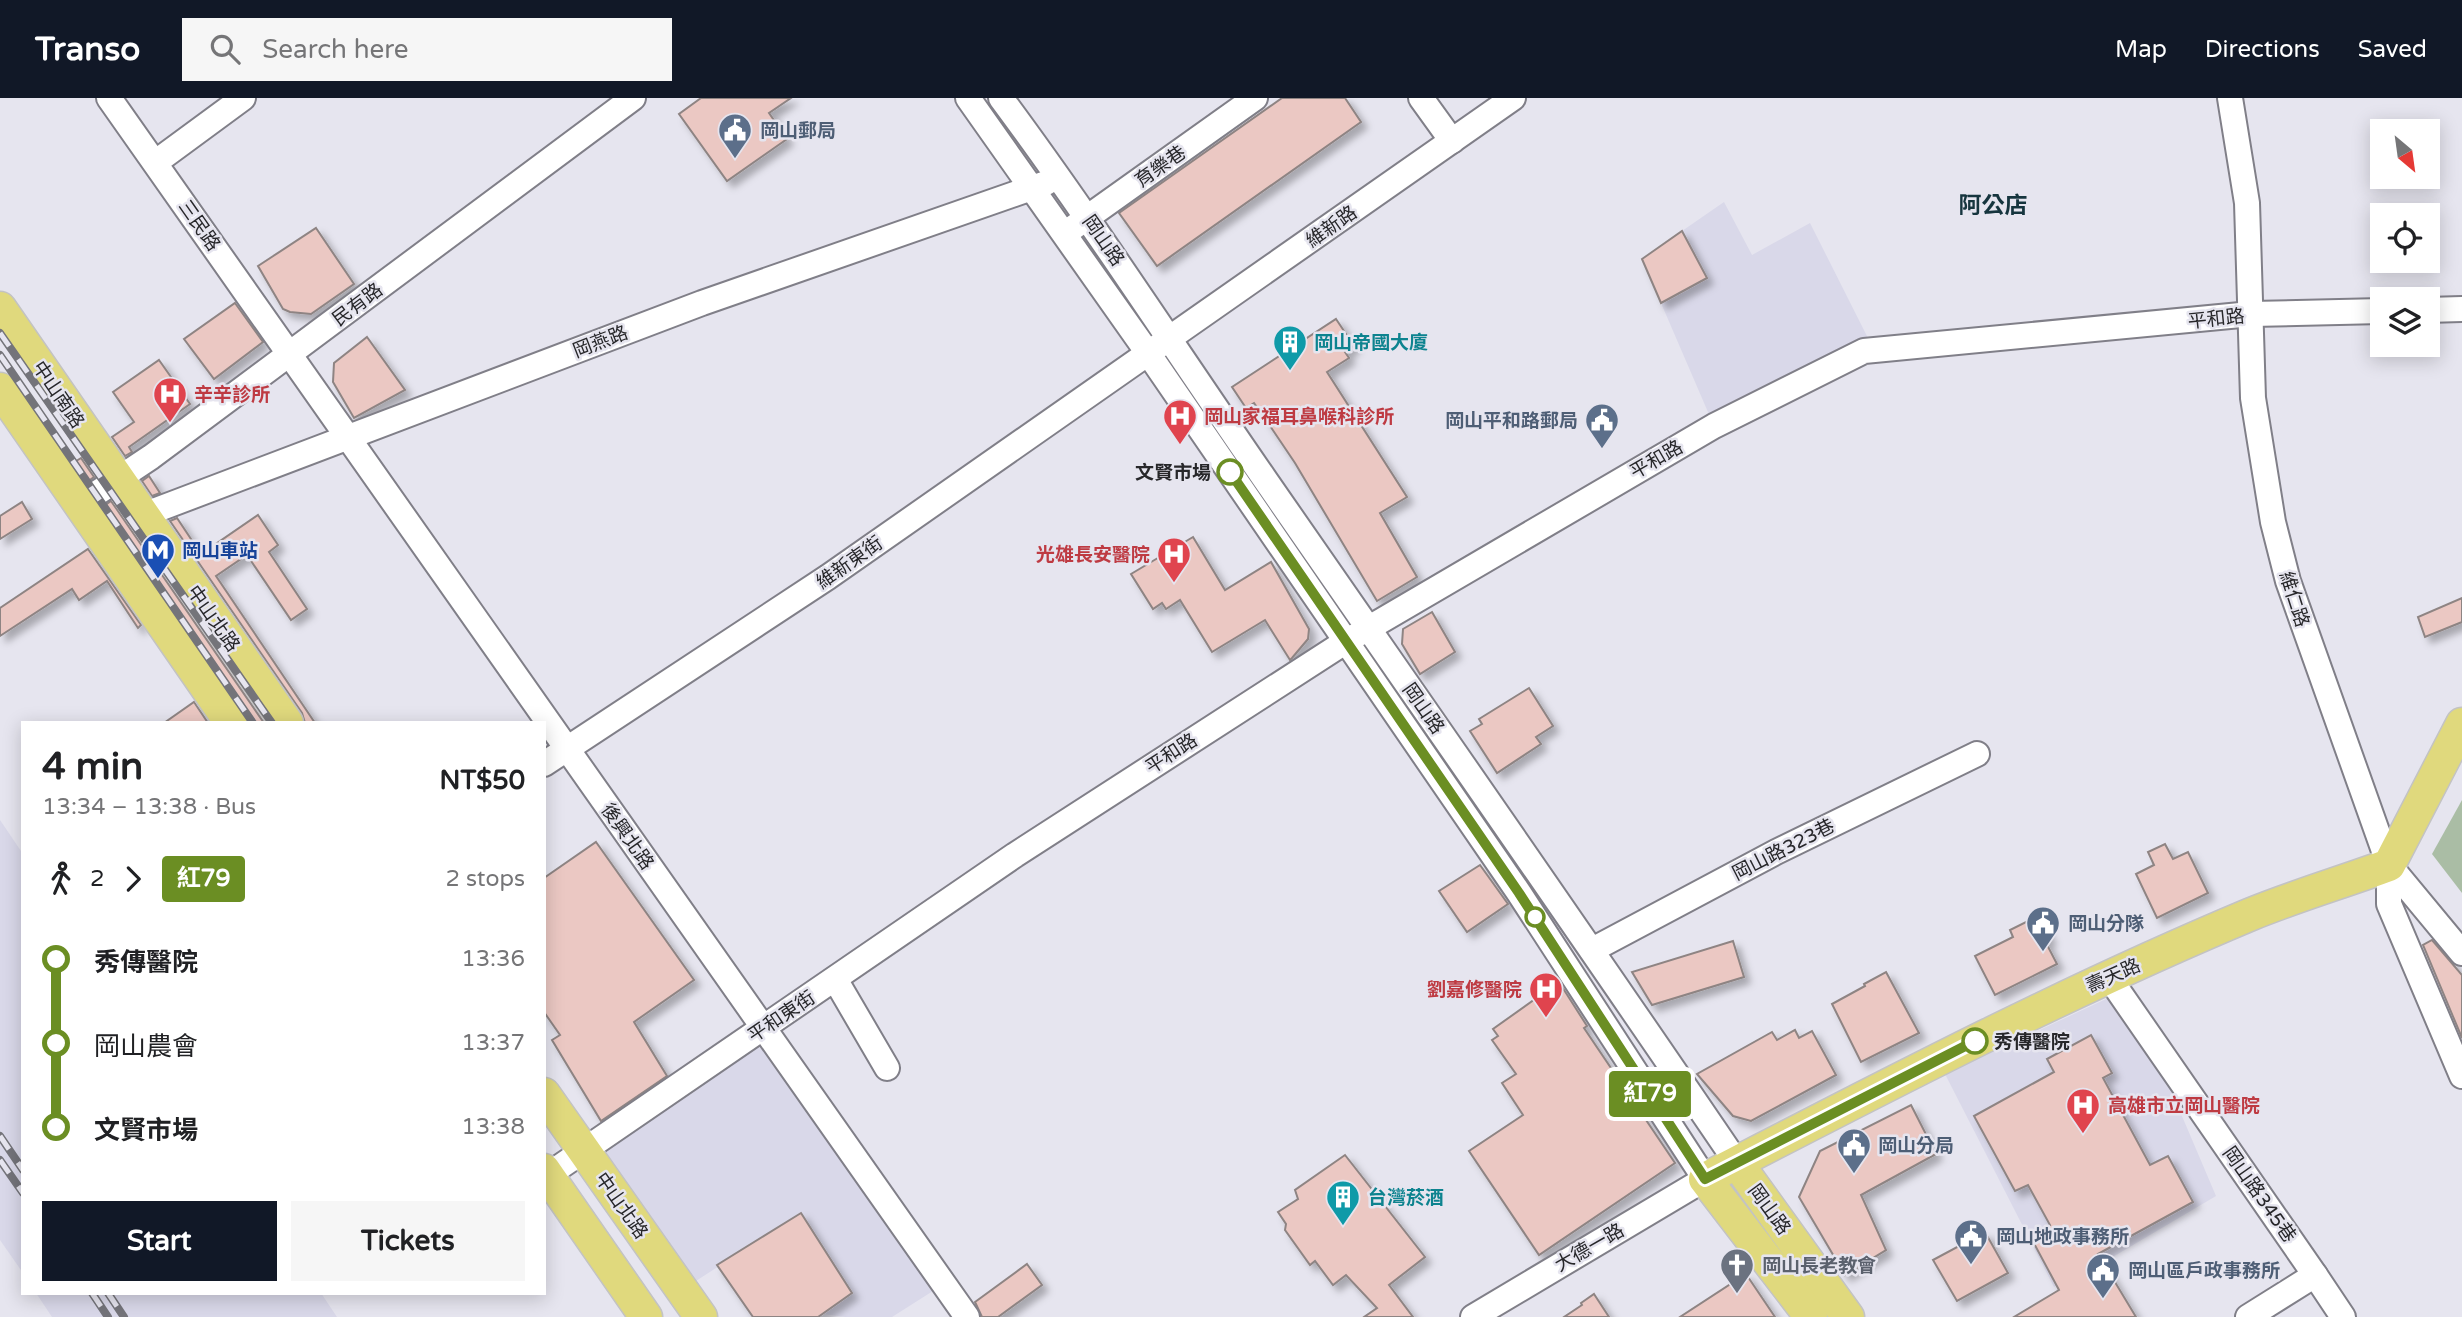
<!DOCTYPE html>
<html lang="en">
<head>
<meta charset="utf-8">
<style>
	:root { --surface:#fff; --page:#f6f6f6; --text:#202124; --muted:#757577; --accent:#111827 }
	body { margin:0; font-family:"Varela Round","Noto Sans TC",sans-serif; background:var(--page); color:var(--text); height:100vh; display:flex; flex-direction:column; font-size:26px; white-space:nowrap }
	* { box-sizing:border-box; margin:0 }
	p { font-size:23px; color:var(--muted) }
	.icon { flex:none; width:38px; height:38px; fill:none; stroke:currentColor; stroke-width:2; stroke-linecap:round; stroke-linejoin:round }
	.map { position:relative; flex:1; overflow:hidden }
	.drawer { position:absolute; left:21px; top:623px; width:525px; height:574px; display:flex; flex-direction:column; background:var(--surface); border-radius:0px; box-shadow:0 4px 18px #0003 }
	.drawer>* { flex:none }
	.badge { padding:0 14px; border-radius:5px; font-size:24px; line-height:46px }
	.needle { width:46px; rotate:151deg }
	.fabs { position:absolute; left:2370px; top:21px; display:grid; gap:14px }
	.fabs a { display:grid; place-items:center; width:70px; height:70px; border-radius:0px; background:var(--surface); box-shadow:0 4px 18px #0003; font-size:35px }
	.map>.badge { position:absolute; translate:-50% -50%; box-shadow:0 0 0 4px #fff }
	.legs { display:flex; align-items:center; gap:10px; height:77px; padding:0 21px; font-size:23px }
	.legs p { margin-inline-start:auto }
	.overview { display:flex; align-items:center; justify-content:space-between; height:119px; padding:0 21px }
	h1 { font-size:38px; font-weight:700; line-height:52px }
	.primary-button { display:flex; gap:14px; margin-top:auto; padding:14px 21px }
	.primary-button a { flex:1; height:80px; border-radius:0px; background:var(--accent); color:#fff; font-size:28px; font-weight:700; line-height:80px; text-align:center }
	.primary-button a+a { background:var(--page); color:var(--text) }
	ul { padding:0 21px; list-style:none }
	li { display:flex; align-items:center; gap:24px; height:84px; font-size:26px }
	li i { display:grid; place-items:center; width:10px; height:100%; margin:0 9px; background:currentColor }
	li i::after { content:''; width:18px; height:18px; margin:-9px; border:5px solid; border-radius:50%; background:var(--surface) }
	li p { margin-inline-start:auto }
	li:first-child i { background:linear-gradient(#0000 50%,currentColor 0) }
	li:last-child i { background:linear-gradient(currentColor 50%,#0000 0) }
	header { display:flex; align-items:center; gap:42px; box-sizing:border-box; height:98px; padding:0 35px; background:var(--accent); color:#fff }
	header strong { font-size:33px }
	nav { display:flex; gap:38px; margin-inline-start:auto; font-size:24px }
	.search { width:490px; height:63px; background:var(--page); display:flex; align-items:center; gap:18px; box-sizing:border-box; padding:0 24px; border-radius:0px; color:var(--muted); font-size:26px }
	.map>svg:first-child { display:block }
</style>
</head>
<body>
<header>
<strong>Transo</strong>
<div class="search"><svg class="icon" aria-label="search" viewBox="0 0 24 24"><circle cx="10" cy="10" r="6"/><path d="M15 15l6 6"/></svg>Search here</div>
<nav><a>Map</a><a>Directions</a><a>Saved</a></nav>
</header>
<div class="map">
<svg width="2462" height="1219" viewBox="0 0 2462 1219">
	<defs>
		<filter id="shadow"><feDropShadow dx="6" dy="6" stdDeviation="3.5" flood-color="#0004"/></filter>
	</defs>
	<rect width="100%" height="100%" fill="#e6e5ef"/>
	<g fill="#d9d8e9">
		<path d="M1724 104 1752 157 1810 125 1874 252 1714 328 1661 205 1707 180 1682 133Z"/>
		<path d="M0 722 23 756V1175L0 1142Z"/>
		<path d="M2106 901 2118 903 2159 964 2216 1098 2106 1163 2054 1189 1945 976Z"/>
		<path d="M759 924 944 1186 892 1219H845L823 1216 852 1195 801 1115 682 1192 584 1053Z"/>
		<path d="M36 1195H321L337 1219H52Z"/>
	</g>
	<path fill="#aabda5" d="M2462 702V795L2432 756Z"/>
	<g fill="#ebc8c3" stroke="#8e8483" stroke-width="2" filter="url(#shadow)">
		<path d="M701 0H791L769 15 787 41 727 83 679 16Z"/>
		<path d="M1282 0H1345L1361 24 1157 168 1119 115Z"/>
		<path d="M316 130 354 186 311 216 290 214 283 211 258 168Z"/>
		<path d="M1682 133 1707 180 1661 205 1642 161Z"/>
		<path d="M235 205 263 244 214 281 184 241Z"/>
		<path d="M1336 221 1354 248 1345 254 1349 260 1327 274 1407 399 1380 415 1417 479 1377 503 1295 365 1262 316 1254 305 1246 310 1232 289Z"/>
		<path d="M367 239 405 292 354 320 333 284 334 265Z"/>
		<path d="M159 262 190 306 129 349 132 354 125 358 112 339 134 324 113 294Z"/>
		<path d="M81 360 94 379 87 384 73 365Z"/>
		<path d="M149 378 160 395 152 398 142 383Z"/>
		<path d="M111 403 264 625H249L246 615 104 408Z"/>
		<path d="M22 404 32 421 0 441V418Z"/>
		<path d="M258 417 278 447 269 454 307 511 291 522 247 457 216 478 315 625H305L302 615 170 423 177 420 201 456Z"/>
		<path d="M1193 439 1225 492 1271 464 1309 531 1308 541 1292 560 1290 562 1265 522 1212 554 1180 502 1166 511 1162 505 1153 511 1131 476Z"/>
		<path d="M88 451 141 527 138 530 107 483 79 502 72 491 0 538V510Z"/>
		<path d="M2462 500V524L2425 539 2418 519Z"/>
		<path d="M1432 514 1455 554 1420 576 1402 546 1403 531Z"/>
		<path d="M1529 590 1553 628 1536 639 1541 646 1497 675 1470 633 1482 626 1479 621Z"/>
		<path d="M194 604 208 625H164Z"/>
		<path d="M596 744 694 882 634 924 667 978 601 1023 552 942 560 937 544 914V780Z"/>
		<path d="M2165 746 2173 761 2188 754 2208 795 2157 820 2136 776 2154 767 2148 754Z"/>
		<path d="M1480 767 1508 806 1467 834 1439 793Z"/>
		<path d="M2038 818 2050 841 2045 843 2057 866 1995 897 1975 858 2013 839 2010 832Z"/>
		<path d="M2432 842 2462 877V940L2423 847Z"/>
		<path d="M1733 843 1744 879 1652 907 1632 874Z"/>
		<path d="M1886 874 1919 935 1861 964 1832 906 1865 888 1864 886Z"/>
		<path d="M1559 884 1587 928 1584 930 1675 1065 1539 1157 1469 1053 1523 1017 1502 985 1516 976 1492 942 1498 938 1493 931Z"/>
		<path d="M1795 932 1799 940 1812 933 1836 977 1751 1023 1733 1018 1697 976 1772 934 1777 942Z"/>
		<path d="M2091 937 2112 975 2103 980 2150 1067 2168 1058 2193 1104 2098 1156 2136 1219H2014L2059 1192 2030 1138 2050 1127 2028 1087 2015 1093 1974 1018 2054 974 2047 961Z"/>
		<path d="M1911 1007 1936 1056 1861 1097 1886 1152 1845 1177 1799 1099 1820 1053Z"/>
		<path d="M1345 1057 1425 1159 1389 1187 1413 1219H1364L1377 1210 1346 1177 1333 1187 1315 1163 1310 1167 1285 1132 1286 1126 1278 1114 1298 1101 1295 1092Z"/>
		<path d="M801 1115 852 1195 818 1219H753L717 1167Z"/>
		<path d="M1985 1134 2008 1175 1957 1203 1933 1162Z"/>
		<path d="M1027 1166 1042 1187 998 1219H982L975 1204Z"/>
		<path d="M1746 1176 1775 1219H1680Z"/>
		<path d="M1594 1196 1609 1219H1564L1582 1207 1581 1205Z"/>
	</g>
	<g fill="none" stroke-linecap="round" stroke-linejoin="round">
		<g stroke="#807f88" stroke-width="28">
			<g id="minor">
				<path d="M109 0 967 1219"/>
				<path d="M968 0 1148 255 1519 795 1705 1081 1473 1219"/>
				<path d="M1001 0C1093 124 1176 253 1264 380 1422 608 1581 835 1737 1065"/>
				<path d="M1421 0 1452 43"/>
				<path d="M2230 0 2247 105 2253 300 2273 424 2288 483 2389 767V806L2462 978"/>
				<path d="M156 64 243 0"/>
				<path d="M1074 129 1255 0"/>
				<path d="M2427 212 2462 211"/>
				<path d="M79 407 151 359 633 0"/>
				<path d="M143 417 702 205 1046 85"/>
				<path d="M544 666 828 479 1513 0"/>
				<path d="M2389 767 2462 855"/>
				<path d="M1592 852 1776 754 1977 656"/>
				<path d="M2108 878 2315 1177 2248 1219"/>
				<path d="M835 881 887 970"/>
				<path d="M548 1077 1015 757 1345 544 1714 328 1864 253 2251 216 2382 213"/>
				<path d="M2315 1177 2343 1219"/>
			</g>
		</g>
		<g stroke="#c3c3c3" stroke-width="35">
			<g id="major">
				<path d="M0 210 287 625"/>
				<path d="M0 291 231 625"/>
				<path d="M544 996 701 1219"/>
				<path d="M1737 1065 1848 1219"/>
				<path d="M544 1072 646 1219"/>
				<path d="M1811 1219 1705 1081C1885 988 2063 895 2249 817 2295 798 2343 784 2389 767L2462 626"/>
			</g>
		</g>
		<use href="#minor" stroke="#fff" stroke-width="24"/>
		<use href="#major" stroke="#e0d97d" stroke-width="32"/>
		<g stroke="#74747a" stroke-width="8">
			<g id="rail">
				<path d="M0 235 272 625"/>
				<path d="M0 257 253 625"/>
				<path d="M0 1038 23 1072"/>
				<path d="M0 1062 23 1095"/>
				<path d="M92 1195 108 1219"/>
				<path d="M108 1195 124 1219"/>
			</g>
		</g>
		<use href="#rail" stroke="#e6e5ef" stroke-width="5" stroke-dasharray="16" stroke-linecap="butt"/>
	</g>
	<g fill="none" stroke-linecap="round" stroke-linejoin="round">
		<g stroke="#fff" stroke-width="16">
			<path id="line-1" d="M1230 374 1519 795 1705 1081 1975 943"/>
		</g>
		<use href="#line-1" stroke="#6b8e23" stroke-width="10"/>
	</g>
	<defs>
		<g id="civic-pin" transform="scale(1.75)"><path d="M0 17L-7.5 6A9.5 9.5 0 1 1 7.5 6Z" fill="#5c6f8a" stroke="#e6e5ef"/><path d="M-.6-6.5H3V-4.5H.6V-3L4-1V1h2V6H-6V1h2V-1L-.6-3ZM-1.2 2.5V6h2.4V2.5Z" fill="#fff"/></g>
		<g id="building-pin" transform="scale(1.75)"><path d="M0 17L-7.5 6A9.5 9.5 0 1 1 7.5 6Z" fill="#0f9aa8" stroke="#e6e5ef"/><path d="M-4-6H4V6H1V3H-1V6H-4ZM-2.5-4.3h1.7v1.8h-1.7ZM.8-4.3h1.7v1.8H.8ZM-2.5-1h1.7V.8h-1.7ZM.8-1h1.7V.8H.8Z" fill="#fff"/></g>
		<g id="hospital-pin" transform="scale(1.75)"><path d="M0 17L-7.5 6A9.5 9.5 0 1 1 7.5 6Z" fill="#e0444e" stroke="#e6e5ef"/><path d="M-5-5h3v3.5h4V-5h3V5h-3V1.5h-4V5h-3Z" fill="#fff"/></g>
		<g id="metro-pin" transform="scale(1.75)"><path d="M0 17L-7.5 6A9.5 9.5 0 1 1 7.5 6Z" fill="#1a4fb4" stroke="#e6e5ef"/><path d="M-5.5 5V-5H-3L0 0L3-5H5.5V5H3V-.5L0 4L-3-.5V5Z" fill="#fff"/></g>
		<g id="church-pin" transform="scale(1.75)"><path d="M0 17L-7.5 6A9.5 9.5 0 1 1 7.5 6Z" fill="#6b7280" stroke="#e6e5ef"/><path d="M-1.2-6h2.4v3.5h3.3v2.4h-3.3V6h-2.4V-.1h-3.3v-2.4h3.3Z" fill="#fff"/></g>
	</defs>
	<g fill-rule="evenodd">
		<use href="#civic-pin" x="735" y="32"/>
		<use href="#building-pin" x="1290" y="244"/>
		<use href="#hospital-pin" x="170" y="296"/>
		<use href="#hospital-pin" x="1180" y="318"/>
		<use href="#civic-pin" x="1602" y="322"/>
		<use href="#metro-pin" x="158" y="452"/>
		<use href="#hospital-pin" x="1174" y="456"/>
		<use href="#civic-pin" x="2043" y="825"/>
		<use href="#hospital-pin" x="1546" y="891"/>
		<use href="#hospital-pin" x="2083" y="1007"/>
		<use href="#civic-pin" x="1854" y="1047"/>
		<use href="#building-pin" x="1343" y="1099"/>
		<use href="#civic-pin" x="1971" y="1138"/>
		<use href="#church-pin" x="1737" y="1167"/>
		<use href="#civic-pin" x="2103" y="1172"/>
	</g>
	<g fill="#fff" stroke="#6b8e23" stroke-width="3.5">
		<circle cx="1230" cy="374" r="12"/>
		<circle cx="1535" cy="819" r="9"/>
		<circle cx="1975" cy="943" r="12"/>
	</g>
	<g text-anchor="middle" stroke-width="5" stroke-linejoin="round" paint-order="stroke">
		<g font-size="19" font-weight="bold" fill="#4e5e75" stroke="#e6e5ef" text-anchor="start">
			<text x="760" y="39">岡山郵局</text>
			<text x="1578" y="329" text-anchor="end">岡山平和路郵局</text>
			<text x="2068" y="832">岡山分隊</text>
			<text x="1878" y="1054">岡山分局</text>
			<text x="1996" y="1145">岡山地政事務所</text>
			<text x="2128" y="1179">岡山區戶政事務所</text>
		</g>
		<g font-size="19" fill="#27272a" stroke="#e6e5ef">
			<text transform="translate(1160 68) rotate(-35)" y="7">育樂巷</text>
			<text transform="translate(200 127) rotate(55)" y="7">三民路</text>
			<text transform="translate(1331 128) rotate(-35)" y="7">維新路</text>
			<text transform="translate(1104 142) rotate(55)" y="7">岡山路</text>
			<text transform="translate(357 206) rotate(-37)" y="7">民有路</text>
			<text transform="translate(2216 220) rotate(-6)" y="7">平和路</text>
			<text transform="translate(600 243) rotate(-21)" y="7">岡燕路</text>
			<text transform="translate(59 296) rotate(56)" y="7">中山南路</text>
			<text transform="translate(1656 361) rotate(-30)" y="7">平和路</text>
			<text transform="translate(849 464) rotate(-35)" y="7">維新東街</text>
			<text transform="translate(2295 501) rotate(72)" y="7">維仁路</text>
			<text transform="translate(214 520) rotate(55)" y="7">中山北路</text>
			<text transform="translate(1424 610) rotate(55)" y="7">岡山路</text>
			<text transform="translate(1171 655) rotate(-33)" y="7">平和路</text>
			<text transform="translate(628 738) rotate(55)" y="7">後興北路</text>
			<text transform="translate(1783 751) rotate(-27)" y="7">岡山路323巷</text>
			<text transform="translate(2113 877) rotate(-24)" y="7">壽天路</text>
			<text transform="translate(781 918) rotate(-34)" y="7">平和東街</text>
			<text transform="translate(2260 1096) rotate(55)" y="7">岡山路345巷</text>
			<text transform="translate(622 1107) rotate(55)" y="7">中山北路</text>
			<text transform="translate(1770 1111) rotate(54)" y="7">岡山路</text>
			<text transform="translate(1589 1149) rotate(-30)" y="7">大德一路</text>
		</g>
		<g font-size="19" font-weight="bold" fill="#0d838f" stroke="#e6e5ef" text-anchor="start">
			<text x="1314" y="251">岡山帝國大廈</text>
			<text x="1368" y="1106">台灣菸酒</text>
		</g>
		<g font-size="19" font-weight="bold" fill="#be3a42" stroke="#e6e5ef" text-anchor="start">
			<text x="194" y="303">辛辛診所</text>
			<text x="1204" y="325">岡山家福耳鼻喉科診所</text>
			<text x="1150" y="463" text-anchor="end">光雄長安醫院</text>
			<text x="1522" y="898" text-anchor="end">劉嘉修醫院</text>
			<text x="2108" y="1014">高雄市立岡山醫院</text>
		</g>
		<g font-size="19" font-weight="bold" fill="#27272a" stroke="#e6e5ef" text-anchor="end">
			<text x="1211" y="381">文賢市場</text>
			<text x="1994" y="950" text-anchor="start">秀傳醫院</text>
		</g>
		<g font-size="19" font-weight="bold" fill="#164399" stroke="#e6e5ef" text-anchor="start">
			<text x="182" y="459">岡山車站</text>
		</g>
		<g font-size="19" font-weight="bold" fill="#5b616d" stroke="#e6e5ef" text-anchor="start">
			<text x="1762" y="1174">岡山長老教會</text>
		</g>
		<g font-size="23" font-weight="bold" fill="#16353e" stroke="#e6e5ef">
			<text x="1993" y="115">阿公店</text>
		</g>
	</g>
</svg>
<div class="fabs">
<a><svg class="needle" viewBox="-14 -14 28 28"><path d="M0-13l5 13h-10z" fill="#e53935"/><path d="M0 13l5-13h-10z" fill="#757577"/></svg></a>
<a><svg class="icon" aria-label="locate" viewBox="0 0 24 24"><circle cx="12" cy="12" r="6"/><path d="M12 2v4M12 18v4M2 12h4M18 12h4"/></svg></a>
<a><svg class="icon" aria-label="layers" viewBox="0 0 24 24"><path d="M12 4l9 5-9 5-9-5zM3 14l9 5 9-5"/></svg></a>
</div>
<b class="badge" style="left:1650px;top:996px;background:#6b8e23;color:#fff">紅79</b>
<section class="drawer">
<div class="overview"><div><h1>4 min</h1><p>13:34 – 13:38 · Bus</p></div><b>NT$50</b></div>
<div class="legs"><svg class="icon" aria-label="walk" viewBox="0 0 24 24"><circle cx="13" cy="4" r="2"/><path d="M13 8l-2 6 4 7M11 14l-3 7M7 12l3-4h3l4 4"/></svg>2<svg class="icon" aria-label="forward" viewBox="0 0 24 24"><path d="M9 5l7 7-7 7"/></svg><b class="badge" style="background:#6b8e23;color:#fff">紅79</b><p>2 stops</p></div>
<ul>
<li><i style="color:#6b8e23"></i><b>秀傳醫院</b><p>13:36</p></li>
<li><i style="color:#6b8e23"></i><span>岡山農會</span><p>13:37</p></li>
<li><i style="color:#6b8e23"></i><b>文賢市場</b><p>13:38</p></li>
</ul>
<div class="primary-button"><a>Start</a><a>Tickets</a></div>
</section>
</div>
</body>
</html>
